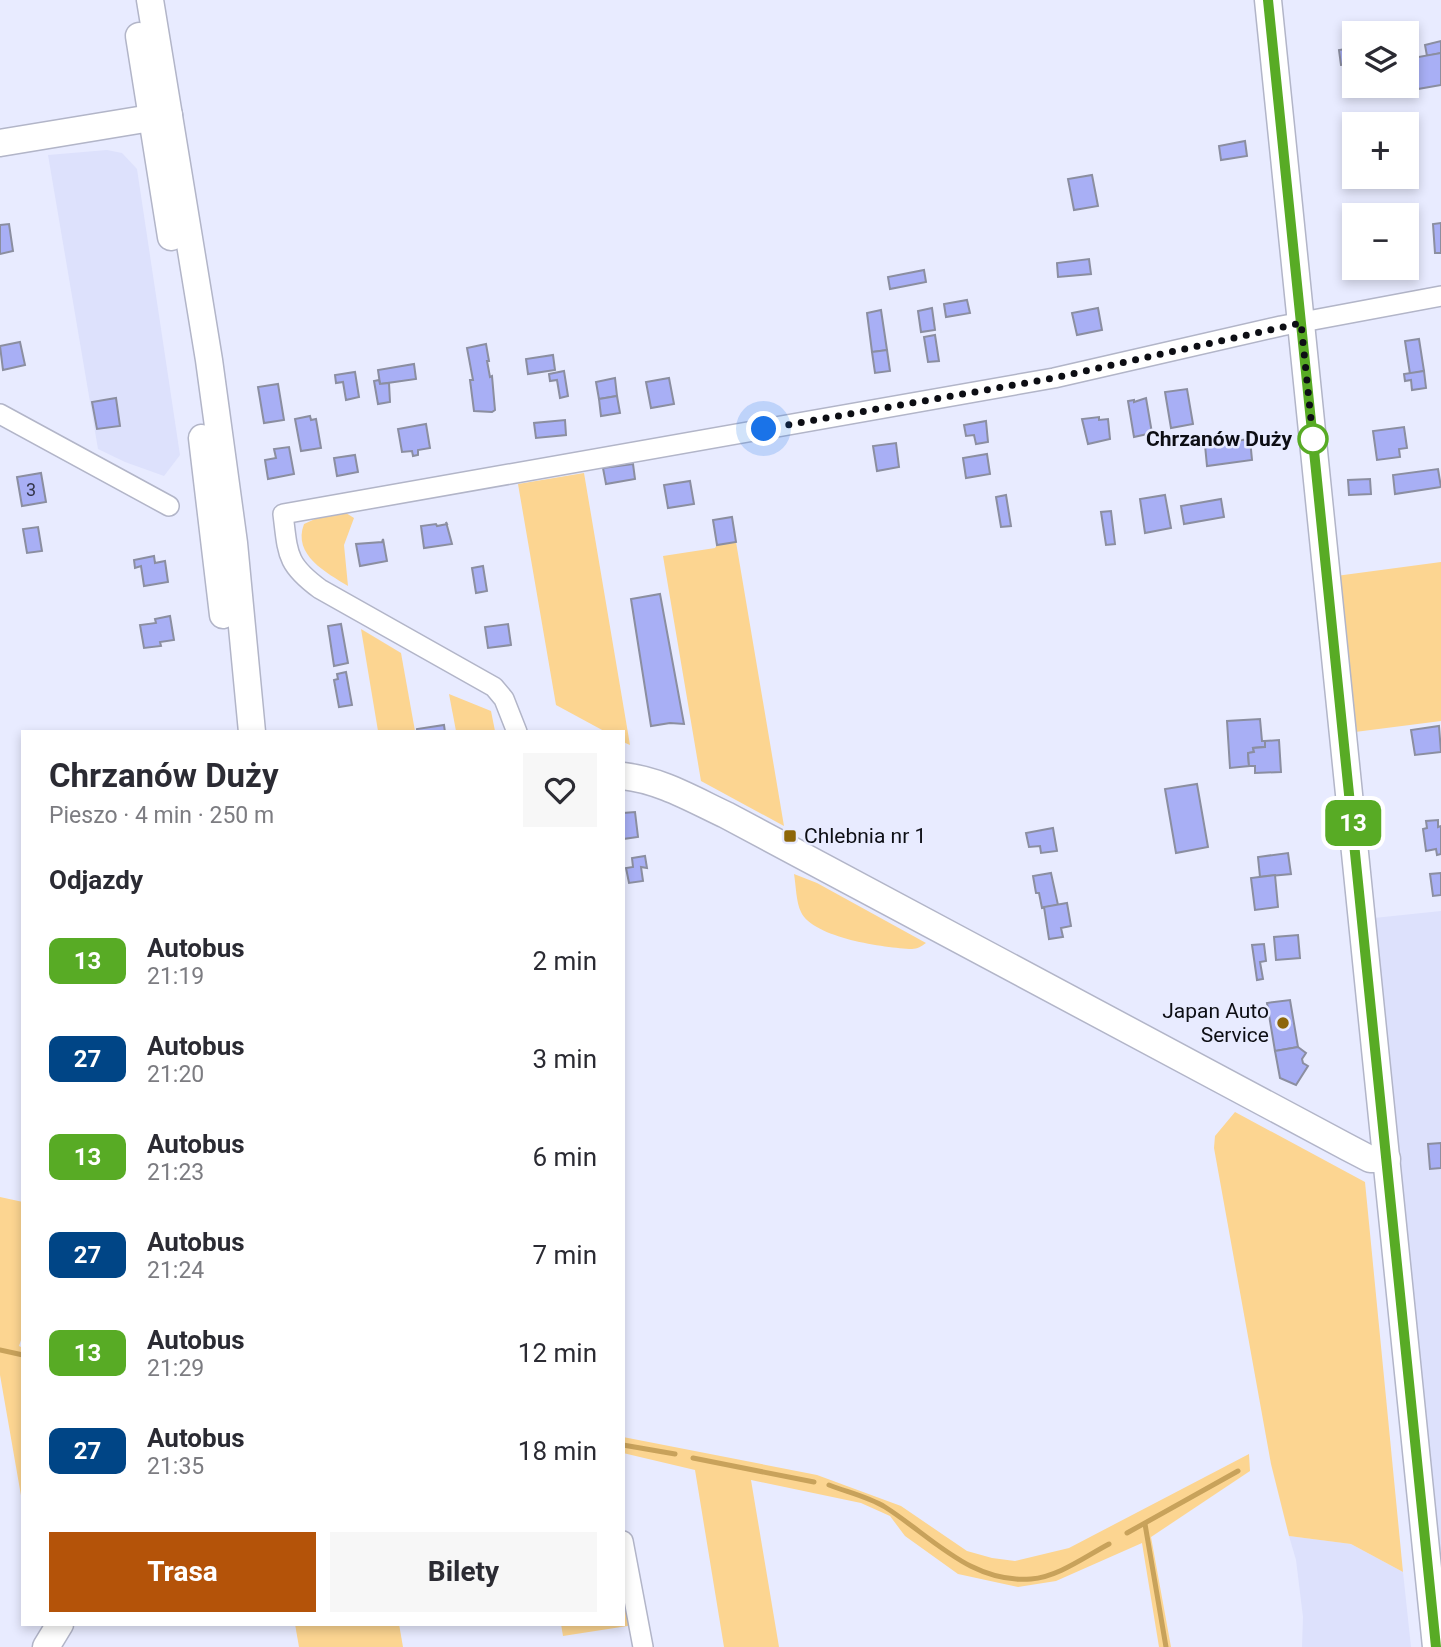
<!DOCTYPE html>
<html lang="pl">
<head>
<meta charset="utf-8">
<style>
	:root { --surface:#fff; --page:#f7f7f7; --text:#2b2b33; --muted:#7c7c81; --accent:#b45309 }
	body { margin:0; font-family:Roboto,sans-serif; background:var(--page); color:var(--text); height:100vh; display:flex; flex-direction:column; font-size:26px; white-space:nowrap }
	* { box-sizing:border-box; margin:0 }
	p { font-size:23px; color:var(--muted) }
	.icon { flex:none; width:38px; height:38px; fill:none; stroke:currentColor; stroke-width:2; stroke-linecap:round; stroke-linejoin:round }
	.map { position:relative; flex:1; overflow:hidden }
	.panel { position:absolute; left:21px; top:730px; width:604px; height:896px; display:flex; flex-direction:column; background:var(--surface); border-radius:0px; box-shadow:0 4px 10px #0003 }
	.panel>* { flex:none }
	.badge { padding:0 14px; border-radius:10px; font-size:24px; line-height:46px }
	.fabs { position:absolute; left:1342px; top:21px; display:grid; gap:14px }
	.fabs a { display:grid; place-items:center; width:77px; height:77px; border-radius:0px; background:var(--surface); box-shadow:0 4px 10px #0003; font-size:35px }
	.you { position:absolute; width:35px; height:35px; margin:-18px; border:5px solid #fff; border-radius:50%; background:#1a73e8; box-shadow:0 0 0 10px #1a73e833 }
	.map>.badge { position:absolute; translate:-50% -50%; box-shadow:0 0 0 4px #fff }
	h2 { padding:0 28px; font-size:26px; line-height:63px }
	.round { display:grid; place-items:center; flex:none; width:74px; height:74px; border-radius:0px; background:var(--page) }
	.headline { display:flex; align-items:center; justify-content:space-between; height:119px; padding:0 28px }
	h1 { font-size:33px; font-weight:700; line-height:52px }
	.primary-button { display:flex; gap:14px; margin-top:auto; padding:14px 28px }
	.primary-button a { flex:1; height:80px; border-radius:0px; background:var(--accent); color:#fff; font-size:28px; font-weight:700; line-height:80px; text-align:center }
	.primary-button a+a { background:var(--page); color:var(--text) }
	ul { padding:0; list-style:none }
	li { display:flex; align-items:center; gap:21px; height:98px; padding:0 28px }
	li div { flex:1 }
	li b { display:block; font-size:26px }
	li em { font-style:normal }
	li .badge { min-width:77px; font-weight:700; text-align:center }
	.map>svg:first-child { display:block }
</style>
</head>
<body>
<div class="map">
<svg width="1441" height="1647" viewBox="0 0 1441 1647">
	<rect width="100%" height="100%" fill="#e8ebff"/>
	<g fill="#dde1fc">
		<path d="M107 150 122 153 137 169 180 455 164 476 125 462 98 449 48 155Z"/>
		<path d="M1441 911V1550L1437 1552 1374 918Z"/>
		<path d="M1289 1536 1351 1544 1403 1572 1411 1647H1302L1303 1617 1296 1560Z"/>
	</g>
	<g fill="#fcd591">
		<path d="M584 473 630 745 623 742V732L604 731 556 705 518 484Z"/>
		<path d="M346 513 354 518 344 545 348 586C327 573 292 555 304 524L315 519Z"/>
		<path d="M736 542 784 826 701 781 663 556 715 548 717 545Z"/>
		<path d="M1441 562V721L1355 732 1336 576Z"/>
		<path d="M361 629 401 653 415 731H378Z"/>
		<path d="M449 694 491 711 495 731H456Z"/>
		<path d="M794 874 817 883 926 943C922 946 917 949 912 949 885 948 813 938 801 912 796 902 796 885 794 874Z"/>
		<path d="M1235 1112 1365 1182 1403 1572 1351 1544 1289 1536 1271 1464 1214 1148 1215 1136Z"/>
		<path d="M0 1197 23 1202V1334L19 1346 23 1348V1507L0 1375Z"/>
		<path d="M623 1437 817 1475 901 1506 967 1551 992 1558 1015 1561 1069 1548 1249 1454 1250 1471 1151 1537 1171 1647H1159L1142 1543 1056 1581 1018 1587 958 1574 905 1536 890 1516 861 1503 751 1480 779 1647H724L695 1470 623 1453Z"/>
		<path d="M623 1566 634 1625 563 1636 561 1624H623Z"/>
		<path d="M295 1624H399L403 1647H299Z"/>
	</g>
	<g fill="none" stroke-linecap="round" stroke-linejoin="round">
		<g stroke="#c8a25b" stroke-width="5">
			<path d="M0 1350 23 1355"/>
			<path d="M623 1445 675 1454"/>
			<path d="M693 1458 814 1482"/>
			<path d="M829 1485C847 1492 869 1497 885 1507 931 1536 971 1584 1031 1579 1058 1577 1086 1556 1109 1544"/>
			<path d="M1145 1524 1166 1647"/>
			<path d="M1127 1533 1238 1471"/>
		</g>
	</g>
	<g fill="#a8aff5" stroke="#8b8ea0" stroke-width="2">
		<path d="M1441 41V53L1427 56 1425 45Z"/>
		<path d="M1353 48 1354 64 1341 65 1339 50Z"/>
		<path d="M1441 53V85L1395 93 1394 86H1407V59Z"/>
		<path d="M1245 141 1247 156 1221 160 1219 146Z"/>
		<path d="M1092 175 1098 206 1074 210 1068 179Z"/>
		<path d="M1441 223V253H1435L1433 224Z"/>
		<path d="M9 224 13 251 0 254V225Z"/>
		<path d="M1089 259 1091 274 1058 277 1057 263Z"/>
		<path d="M924 270 926 282 890 289 888 277Z"/>
		<path d="M967 300 970 313 946 317 944 304Z"/>
		<path d="M932 308 935 330 921 332 918 311Z"/>
		<path d="M1098 308 1102 330 1077 335 1072 313Z"/>
		<path d="M881 310 887 350 872 352 867 313Z"/>
		<path d="M935 335 939 361 928 362 924 337Z"/>
		<path d="M1419 339 1424 371 1410 374 1405 341Z"/>
		<path d="M20 342 25 365 3 370 0 346Z"/>
		<path d="M486 344 489 361H487L490 377 492 376 495 410 492 412 474 411 470 380H473L467 348Z"/>
		<path d="M887 350 890 371 875 373 872 352Z"/>
		<path d="M553 355 555 370 528 374 526 359Z"/>
		<path d="M414 364 416 379 380 384 378 370Z"/>
		<path d="M564 371 568 396 560 398 557 380 550 381 549 374Z"/>
		<path d="M1424 371 1426 388 1412 390 1411 380 1405 381 1404 374Z"/>
		<path d="M355 372 359 397 346 400 343 382 336 383 335 375Z"/>
		<path d="M615 378 617 396 599 399 596 382Z"/>
		<path d="M669 378 674 404 651 408 646 382Z"/>
		<path d="M379 380 380 384 389 383 390 402 378 404 374 381Z"/>
		<path d="M278 384 284 420 264 423 258 387Z"/>
		<path d="M1187 389 1193 424 1171 428 1165 392Z"/>
		<path d="M617 396 620 413 601 416 599 399Z"/>
		<path d="M116 398 120 426 97 429 92 402Z"/>
		<path d="M1146 398 1152 433 1134 437 1128 401 1134 400V402Z"/>
		<path d="M310 416 311 420 316 419 321 448 301 451 295 419Z"/>
		<path d="M1099 417V420L1108 419 1110 439 1088 444 1082 419Z"/>
		<path d="M565 420 566 435 536 438 534 423Z"/>
		<path d="M986 421 988 442 976 444 974 435 966 436 964 425Z"/>
		<path d="M426 424 430 448 418 450V455L413 456 412 451 402 452 398 429Z"/>
		<path d="M1404 427 1407 448 1399 449 1400 457 1377 460 1373 431Z"/>
		<path d="M1250 439 1252 460 1207 466 1205 445Z"/>
		<path d="M896 443 899 467 877 471 873 446Z"/>
		<path d="M289 447 294 474 268 479 265 460 276 458 274 449Z"/>
		<path d="M987 454 990 474 966 478 963 458Z"/>
		<path d="M355 455 358 472 337 476 334 458Z"/>
		<path d="M633 464 635 479 606 484 603 468Z"/>
		<path d="M1438 469 1441 487 1395 494 1393 475Z"/>
		<path d="M41 473 46 502 22 506 17 477Z"/>
		<path d="M1370 479 1371 494 1349 495 1348 480Z"/>
		<path d="M690 481 694 504 668 508 664 485Z"/>
		<path d="M1006 495 1011 526 1001 527 996 497Z"/>
		<path d="M1165 495 1171 528 1145 533 1140 499Z"/>
		<path d="M1221 499 1224 517 1184 524 1181 506Z"/>
		<path d="M1111 511 1115 544 1106 545 1101 512Z"/>
		<path d="M732 517 736 542 717 545 713 520Z"/>
		<path d="M446 522 452 544 424 548 421 526 436 524 437 526 447 524Z"/>
		<path d="M38 527 42 551 27 553 23 529Z"/>
		<path d="M383 539 387 561 360 566 356 544 382 542Z"/>
		<path d="M154 556 155 563 165 561 168 582 144 586 141 566 135 568 134 560Z"/>
		<path d="M483 566 487 591 476 593 472 568Z"/>
		<path d="M660 594 684 724 670 723 651 726 631 599Z"/>
		<path d="M170 616 174 640 160 642 161 646 144 648 140 625 156 623 155 619Z"/>
		<path d="M341 624 348 663 334 666 328 626Z"/>
		<path d="M508 624 511 645 488 648 485 627Z"/>
		<path d="M346 672 352 705 339 707 334 680 338 679 337 674Z"/>
		<path d="M1260 719 1262 741H1265V747L1253 748 1254 752 1248 753 1249 766 1230 768 1227 721Z"/>
		<path d="M444 725 445 732H417V729Z"/>
		<path d="M1439 726 1441 752 1415 755 1411 730Z"/>
		<path d="M1279 740 1281 772 1255 773V766H1249L1248 753 1254 752 1253 748 1265 747V741Z"/>
		<path d="M1197 784 1208 847 1176 853 1165 789Z"/>
		<path d="M635 812 638 837 623 839V813Z"/>
		<path d="M1438 820V827L1441 826V854L1437 855 1436 849 1426 851 1423 829 1427 828 1426 821Z"/>
		<path d="M1053 828 1057 851 1041 853 1040 846 1029 847 1026 833Z"/>
		<path d="M1288 853 1291 874 1260 877 1258 857Z"/>
		<path d="M645 856 647 868 641 867 643 881 629 883 626 868 633 867 632 858Z"/>
		<path d="M1051 873 1058 905 1042 908 1039 893H1036L1033 876Z"/>
		<path d="M1441 873V895L1433 896 1430 874Z"/>
		<path d="M1275 875 1278 907 1255 910 1251 878Z"/>
		<path d="M1067 903 1071 926 1061 928 1063 937 1049 939 1044 907Z"/>
		<path d="M1298 935 1300 958 1276 960 1274 937Z"/>
		<path d="M1264 944 1266 961 1260 962 1263 979 1257 980 1252 945Z"/>
		<path d="M1290 1000 1298 1047 1275 1051 1267 1003Z"/>
		<path d="M1298 1047 1306 1053 1302 1059 1303 1063 1308 1066 1296 1085 1280 1078 1275 1051Z"/>
		<path d="M1441 1143V1168L1430 1169 1428 1144Z"/>
	</g>
	<g fill="none" stroke-linecap="round" stroke-linejoin="round">
		<g stroke="#b2b5c8" stroke-width="22">
			<g id="street">
				<path d="M0 414 169 506"/>
				<path d="M517 732 504 699 494 687 320 589C286 564 288 554 283 514L1054 378 1281 326 1441 296"/>
				<path d="M623 1541 643 1647"/>
			</g>
		</g>
		<g stroke="#b2b5c8" stroke-width="29">
			<g id="secondary">
				<path d="M150 0 209 360 234 543 252 732"/>
				<path d="M1268 0 1436 1647"/>
				<path d="M139 36 171 237"/>
				<path d="M0 143 169 115"/>
				<path d="M202 438 223 615"/>
				<path d="M623 776C660 780 692 799 726 815L1347 1147 1370 1159H1387"/>
				<path d="M46 1647 60 1624"/>
			</g>
		</g>
		<use href="#street" stroke="#fff" stroke-width="19"/>
		<use href="#secondary" stroke="#fff" stroke-width="26"/>
	</g>
	<g fill="none" stroke-linecap="round" stroke-linejoin="round">
		<g stroke="#fff" stroke-width="16">
			<path id="line" d="M1268 0 1436 1647"/>
		</g>
		<use href="#line" stroke="#58ab25" stroke-width="10"/>
		<path stroke="#0d0e14" stroke-width="7" stroke-dasharray="0 12.6" d="M764 429 1054 378 1301 323 1313 439"/>
	</g>
	<circle fill="#fff" stroke="#58ab25" stroke-width="3.5" cx="1313" cy="439" r="14"/>
	<g fill="#8d6609" stroke="#e8ebff" stroke-width="2.5">
		<rect x="783" y="829" width="14" height="14" rx="3.5"/>
		<circle cx="1283" cy="1023" r="7"/>
	</g>
	<g text-anchor="middle" stroke-width="5" stroke-linejoin="round" paint-order="stroke">
		<g font-size="18" fill="#34364c">
			<text x="31" y="496">3</text>
		</g>
		<g font-size="21" font-weight="bold" fill="#0d0e14" stroke="#e8ebff" text-anchor="end">
			<text x="1292" y="446">Chrzanów Duży</text>
		</g>
		<g font-size="21" fill="#0d0e14" stroke="#e8ebff" text-anchor="start">
			<text x="804" y="843">Chlebnia nr 1</text>
			<text x="1269" y="1018" text-anchor="end">Japan Auto<tspan x="1269" dy="24">Service</tspan></text>
		</g>
	</g>
</svg>
<div class="fabs">
<a><svg class="icon" aria-label="layers" viewBox="0 0 24 24"><path d="M12 4l9 5-9 5-9-5zM3 14l9 5 9-5"/></svg></a>
<a>+</a>
<a>−</a>
</div>
<div class="you" style="left:764px;top:429px"></div>
<b class="badge" style="left:1353px;top:823px;background:#58ab25;color:#fff">13</b>
<section class="panel">
<div class="headline"><div><h1>Chrzanów Duży</h1><p>Pieszo · 4 min · 250 m</p></div><a class="round"><svg class="icon" aria-label="heart" viewBox="0 0 24 24"><path d="M12 20l-8-8c-3-5 5-10 8-4 3-6 11-1 8 4z"/></svg></a></div>
<h2>Odjazdy</h2>
<ul>
<li><span class="badge" style="background:#58ab25;color:#fff">13</span><div><b>Autobus</b><p>21:19</p></div><em>2 min</em></li>
<li><span class="badge" style="background:#004586;color:#fff">27</span><div><b>Autobus</b><p>21:20</p></div><em>3 min</em></li>
<li><span class="badge" style="background:#58ab25;color:#fff">13</span><div><b>Autobus</b><p>21:23</p></div><em>6 min</em></li>
<li><span class="badge" style="background:#004586;color:#fff">27</span><div><b>Autobus</b><p>21:24</p></div><em>7 min</em></li>
<li><span class="badge" style="background:#58ab25;color:#fff">13</span><div><b>Autobus</b><p>21:29</p></div><em>12 min</em></li>
<li><span class="badge" style="background:#004586;color:#fff">27</span><div><b>Autobus</b><p>21:35</p></div><em>18 min</em></li>
</ul>
<div class="primary-button"><a>Trasa</a><a>Bilety</a></div>
</section>
</div>
</body>
</html>
